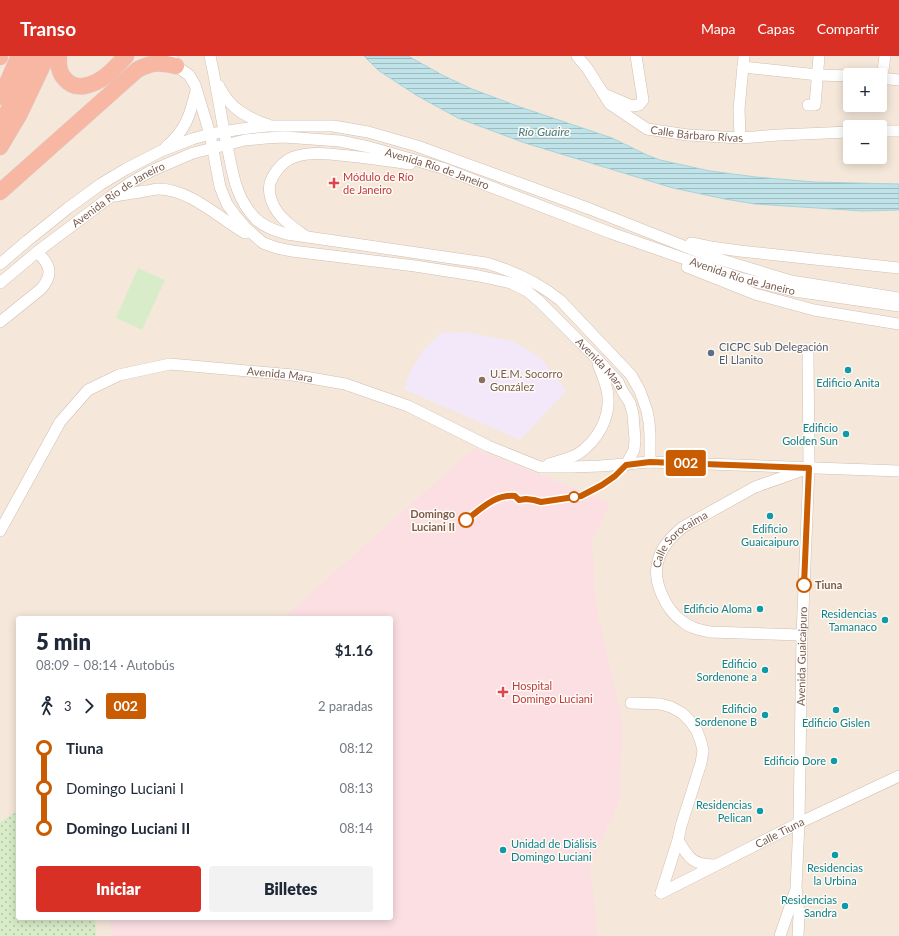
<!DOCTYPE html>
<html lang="es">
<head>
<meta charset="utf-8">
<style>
	:root { --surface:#fff; --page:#f2f2f3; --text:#1f2937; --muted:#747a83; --accent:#d93025 }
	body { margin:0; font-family:Lato,sans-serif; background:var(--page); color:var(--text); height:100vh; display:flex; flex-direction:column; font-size:15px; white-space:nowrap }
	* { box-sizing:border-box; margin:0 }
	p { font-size:13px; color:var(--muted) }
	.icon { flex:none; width:22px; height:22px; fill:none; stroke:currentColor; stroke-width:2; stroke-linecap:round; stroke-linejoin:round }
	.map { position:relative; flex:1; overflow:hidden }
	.sheet { position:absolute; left:16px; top:560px; width:377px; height:304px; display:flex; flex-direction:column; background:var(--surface); border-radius:4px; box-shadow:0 2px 10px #0003 }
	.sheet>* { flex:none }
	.badge { padding:0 8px; border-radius:3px; font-size:14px; line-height:26px }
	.controls { position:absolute; left:843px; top:12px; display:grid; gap:8px }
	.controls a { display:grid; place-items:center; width:44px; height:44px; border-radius:4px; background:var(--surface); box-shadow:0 2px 10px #0003; font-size:20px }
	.map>.badge { position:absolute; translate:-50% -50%; box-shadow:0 0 0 2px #fff }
	.legs { display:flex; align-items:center; gap:6px; height:44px; padding:0 20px; font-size:13px }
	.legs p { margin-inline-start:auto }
	.head { display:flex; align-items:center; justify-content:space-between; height:68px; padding:0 20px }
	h1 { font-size:22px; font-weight:800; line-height:30px }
	.primary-button { display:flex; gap:8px; margin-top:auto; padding:8px 20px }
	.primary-button a { flex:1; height:46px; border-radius:4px; background:var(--accent); color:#fff; font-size:16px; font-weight:800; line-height:46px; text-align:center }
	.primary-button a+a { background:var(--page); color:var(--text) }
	ul { padding:0 20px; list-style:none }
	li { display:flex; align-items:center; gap:14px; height:40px; font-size:15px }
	li i { display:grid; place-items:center; width:6px; height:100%; margin:0 5px; background:currentColor }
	li i::after { content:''; width:10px; height:10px; margin:-5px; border:3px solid; border-radius:50%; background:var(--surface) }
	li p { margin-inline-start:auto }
	li:first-child i { background:linear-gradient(#0000 50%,currentColor 0) }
	li:last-child i { background:linear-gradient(currentColor 50%,#0000 0) }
	header { display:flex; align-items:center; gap:24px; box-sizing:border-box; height:56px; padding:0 20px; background:var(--accent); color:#fff }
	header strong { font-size:19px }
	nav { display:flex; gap:22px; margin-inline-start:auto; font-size:14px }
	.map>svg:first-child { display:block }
</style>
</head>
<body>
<header>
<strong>Transo</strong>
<nav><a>Mapa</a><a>Capas</a><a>Compartir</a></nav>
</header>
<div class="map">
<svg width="899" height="880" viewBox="0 0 899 880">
	<defs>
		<pattern id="park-dots" width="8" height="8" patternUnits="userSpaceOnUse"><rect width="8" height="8" fill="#d8ecc9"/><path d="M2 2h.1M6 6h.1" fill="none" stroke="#b4c2a5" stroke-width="1.8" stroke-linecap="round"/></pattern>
		<pattern id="water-rules" width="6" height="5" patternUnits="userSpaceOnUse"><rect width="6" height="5" fill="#bfe3e8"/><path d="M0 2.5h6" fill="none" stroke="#a0bbbe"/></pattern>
	</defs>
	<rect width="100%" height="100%" fill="#fdf6ec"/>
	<path fill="#f5e8da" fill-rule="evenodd" d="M0 0H899V880H0ZM850 19H880V49H850ZM850 71H880V101H850ZM18 562H391V862H18Z"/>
	<path fill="#f3e8fa" d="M465 276 512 285 542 303 566 335 520 384 404 333 410 316 423 295 441 277Z"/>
	<path fill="#fbdfe3" d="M474 392 611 447 592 484 595 545 623 669 619 746 590 809 598 880H113L109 862H391V562H283Z"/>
	<path fill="url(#park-dots)" d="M18 755V862H95L96 880H0V766Z"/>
	<path fill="#d8ecc9" d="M138 212 165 224 142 274 116 262Z"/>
	<path fill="url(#water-rules)" stroke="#a5d3da" d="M364 0H408L444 20 472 33 520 51 612 82 647 99 660 104 710 115 756 121 814 126 899 128V154L863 155 755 148 725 143 673 132 525 87 458 62 416 39 378 14Z"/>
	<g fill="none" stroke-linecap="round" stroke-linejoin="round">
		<g stroke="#d1beb0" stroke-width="12">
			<g id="minor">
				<path id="s1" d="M170 0 176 10 189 19 195 29 210 78 220 131 227 148 235 159 246 172 263 187 277 192 292 195 415 210 479 220 511 227 527 235 539 245 597 303 618 326 623 336 630 347 633 358 635 384 634 394 626 409"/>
				<path d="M210 0C217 31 221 63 228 94 233 119 236 142 255 162 263 171 276 175 287 178L486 207C514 215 537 226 560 244L631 319 640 335 647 355 649 366 650 379V406"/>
				<path id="s2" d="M577 0 587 12 610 48 647 73 688 79 740 82 779 79 850 76"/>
				<path d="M743 11 818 19 850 20"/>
				<path d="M880 22 899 24"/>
				<path d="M882 22 885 0"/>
				<path d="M219 30C229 52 246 61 268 69"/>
				<path d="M604 38 632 50 639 49 643 44 636 0"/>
				<path d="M808 49H815L819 0"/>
				<path d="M880 75H899"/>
				<path d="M740 82 739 53 744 0"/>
				<path d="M166 91C186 74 190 59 196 35"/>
				<path d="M115 140C125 138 135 137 145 135 149 135 154 133 158 133 190 133 219 162 245 177"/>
				<path d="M305 180C290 169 274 159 270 139 269 135 269 131 270 127 274 116 283 105 294 101 311 95 331 98 349 100 369 102 389 105 410 108"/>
				<path d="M691 187 711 191 740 195 899 212"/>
				<path d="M0 208 27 185 68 152 101 128 126 113 161 95 192 83 210 78 241 73 268 70H333L368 76 417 90 590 153 709 200 791 225 899 242"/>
				<path d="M687 211 755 238 814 254 899 268"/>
				<path id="s3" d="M0 227 37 196 110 141 130 127 151 115 193 97 245 84 266 82 284 81 340 85 369 91 442 112 611 177 740 222 794 235 899 250"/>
				<path d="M0 266 41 233C54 218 50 208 37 196"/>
				<path d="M549 408C558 405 569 403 578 398 597 385 610 363 608 340 607 329 602 318 598 308"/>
				<path id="s4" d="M0 475 60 366 88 334 119 319 170 308 293 319 345 328 408 350 488 390 540 411H572L600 410 650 406 899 415"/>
				<path id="s5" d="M802 579 710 576C700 574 690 572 682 565 666 554 652 525 658 505 661 491 672 480 683 471L755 431 803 414"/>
				<path d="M631 647 660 648 671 651 682 657 690 665 697 675 701 686 703 695 701 707 681 770 678 784 661 837"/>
				<path d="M678 784C689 803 693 809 716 809"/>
				<path id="s6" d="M661 837 799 767 899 720"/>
				<path d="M780 880 795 836"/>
				<path id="s7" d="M798 880 799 858 796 831 799 767 802 579 809 412 808 297"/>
			</g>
		</g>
		<g stroke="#dad1cd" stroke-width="17">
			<g id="highway">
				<path d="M59 0C58 8 59 17 65 23 70 29 77 31 84 30 102 27 114 13 126 0"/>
				<path d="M0 1V0"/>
				<path d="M0 41 9 23 19 0"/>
				<path d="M0 70 23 27 34 0"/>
				<path d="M0 91 19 59 47 0"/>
				<path d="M0 136 137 14C151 6 161 6 176 10"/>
			</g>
		</g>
		<use href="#minor" stroke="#fff" stroke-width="11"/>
		<use href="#highway" stroke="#f7b7a3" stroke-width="16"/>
	</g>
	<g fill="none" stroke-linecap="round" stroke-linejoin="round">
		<g stroke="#fff" stroke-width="9">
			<path id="line-1" d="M466 464C481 453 495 438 515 440L519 444 526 443 534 444 541 446 581 440 602 429 615 420 626 409 650 406 809 412 804 529"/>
		</g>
		<use href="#line-1" stroke="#c95b00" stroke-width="6"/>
	</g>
	<g fill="#e0444e" stroke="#fffaf3" stroke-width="1.5">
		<path d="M332 121h4v4h4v4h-4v4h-4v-4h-4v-4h4z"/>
		<path d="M501 630h4v4h4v4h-4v4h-4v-4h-4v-4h4z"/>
	</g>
	<circle fill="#5c6f8a" stroke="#fffaf3" stroke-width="1.5" cx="711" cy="297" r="4"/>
	<g fill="#0f9aa8" stroke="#fffaf3" stroke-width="1.5">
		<circle cx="848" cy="314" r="4"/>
		<circle cx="846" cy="378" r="4"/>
		<circle cx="770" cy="460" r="4"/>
		<circle cx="760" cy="553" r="4"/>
		<circle cx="885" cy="564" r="4"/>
		<circle cx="765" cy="614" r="4"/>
		<circle cx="836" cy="654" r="4"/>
		<circle cx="765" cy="659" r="4"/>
		<circle cx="834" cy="705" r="4"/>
		<circle cx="760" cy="755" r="4"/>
		<circle cx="503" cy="794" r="4"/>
		<circle cx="835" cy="799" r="4"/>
		<circle cx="845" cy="850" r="4"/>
	</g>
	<circle fill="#8d6e63" stroke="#fffaf3" stroke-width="1.5" cx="482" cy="324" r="4"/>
	<g fill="#fff" stroke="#c95b00" stroke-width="2">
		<circle cx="574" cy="441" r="5"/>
		<circle cx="466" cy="464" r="7"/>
		<circle cx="804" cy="529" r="7"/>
	</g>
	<g text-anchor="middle" stroke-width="3" stroke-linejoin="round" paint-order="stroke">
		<g font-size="11" fill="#7a5c4d" stroke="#fffaf3">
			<text dy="4" stroke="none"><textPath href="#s2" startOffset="153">Calle Bárbaro Rívas</textPath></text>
			<text dy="4" stroke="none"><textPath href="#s3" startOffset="484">Avenida Río de Janeiro</textPath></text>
			<text dy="4" stroke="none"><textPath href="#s3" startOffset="148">Avenida Río de Janeiro</textPath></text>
			<text dy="4" stroke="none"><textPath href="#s3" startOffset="808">Avenida Río de Janeiro</textPath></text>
			<text dy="4" stroke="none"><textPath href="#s1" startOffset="589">Avenida Mara</textPath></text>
			<text dy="4" stroke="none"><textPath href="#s4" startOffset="364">Avenida Mara</textPath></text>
			<text dy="4" stroke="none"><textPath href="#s5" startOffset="222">Calle Sorocaima</textPath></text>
			<text dy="4" stroke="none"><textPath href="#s7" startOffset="280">Avenida Guaicaipuro</textPath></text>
			<text dy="4" stroke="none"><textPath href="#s6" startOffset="133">Calle Tiuna</textPath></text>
		</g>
		<g font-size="11" fill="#be3a42" stroke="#fffaf3" text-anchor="start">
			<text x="343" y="125">Módulo de Río<tspan x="343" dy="13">de Janeiro</tspan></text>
			<text x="512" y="634">Hospital<tspan x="512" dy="13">Domingo Luciani</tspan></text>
		</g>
		<g font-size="11" fill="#4e5e75" stroke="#fffaf3" text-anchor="start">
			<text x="719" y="295">CICPC Sub Delegación<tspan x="719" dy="13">El Llanito</tspan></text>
		</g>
		<g font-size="11" fill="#785e54" stroke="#fffaf3" text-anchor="start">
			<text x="490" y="322">U.E.M. Socorro<tspan x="490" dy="13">González</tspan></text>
		</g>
		<g font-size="11" fill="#0d838f" stroke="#fffaf3" text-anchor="end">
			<text x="848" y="331" text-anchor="middle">Edificio Anita</text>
			<text x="838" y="376">Edificio<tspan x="838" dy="13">Golden Sun</tspan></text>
			<text x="770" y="477" text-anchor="middle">Edificio<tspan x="770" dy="13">Guaicaipuro</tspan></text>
			<text x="752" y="557">Edificio Aloma</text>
			<text x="877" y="562">Residencias<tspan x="877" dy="13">Tamanaco</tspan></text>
			<text x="757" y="612">Edificio<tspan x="757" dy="13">Sordenone a</tspan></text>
			<text x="757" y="657">Edificio<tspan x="757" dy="13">Sordenone B</tspan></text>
			<text x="836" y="671" text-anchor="middle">Edificio Gislen</text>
			<text x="826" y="709">Edificio Dore</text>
			<text x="752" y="753">Residencias<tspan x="752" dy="13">Pelican</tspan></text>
			<text x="511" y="792" text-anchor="start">Unidad de Diálisis<tspan x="511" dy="13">Domingo Luciani</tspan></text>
			<text x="835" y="816" text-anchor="middle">Residencias<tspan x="835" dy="13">la Urbina</tspan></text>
			<text x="837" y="848">Residencias<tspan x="837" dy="13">Sandra</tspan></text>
		</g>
		<g font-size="11" font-weight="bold" fill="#7a5c4d" stroke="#fffaf3" text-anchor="end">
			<text x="455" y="462">Domingo<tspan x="455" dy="13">Luciani II</tspan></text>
			<text x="815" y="533" text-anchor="start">Tiuna</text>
		</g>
		<g font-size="12" font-style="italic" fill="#437c86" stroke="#fffaf3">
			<text x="544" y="80">Río Guaire</text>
		</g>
	</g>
</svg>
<div class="controls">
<a>+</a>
<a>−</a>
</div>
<b class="badge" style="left:686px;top:407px;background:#c95b00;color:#fff">002</b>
<section class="sheet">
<div class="head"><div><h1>5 min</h1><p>08:09 – 08:14 · Autobús</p></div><b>$1.16</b></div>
<div class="legs"><svg class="icon" aria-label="walk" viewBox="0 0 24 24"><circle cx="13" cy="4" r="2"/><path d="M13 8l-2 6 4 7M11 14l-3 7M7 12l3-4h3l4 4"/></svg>3<svg class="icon" aria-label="forward" viewBox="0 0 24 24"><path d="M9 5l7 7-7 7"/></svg><b class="badge" style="background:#c95b00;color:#fff">002</b><p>2 paradas</p></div>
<ul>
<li><i style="color:#c95b00"></i><b>Tiuna</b><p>08:12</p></li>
<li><i style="color:#c95b00"></i><span>Domingo Luciani I</span><p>08:13</p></li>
<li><i style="color:#c95b00"></i><b>Domingo Luciani II</b><p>08:14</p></li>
</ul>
<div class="primary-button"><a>Iniciar</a><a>Billetes</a></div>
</section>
</div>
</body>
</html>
